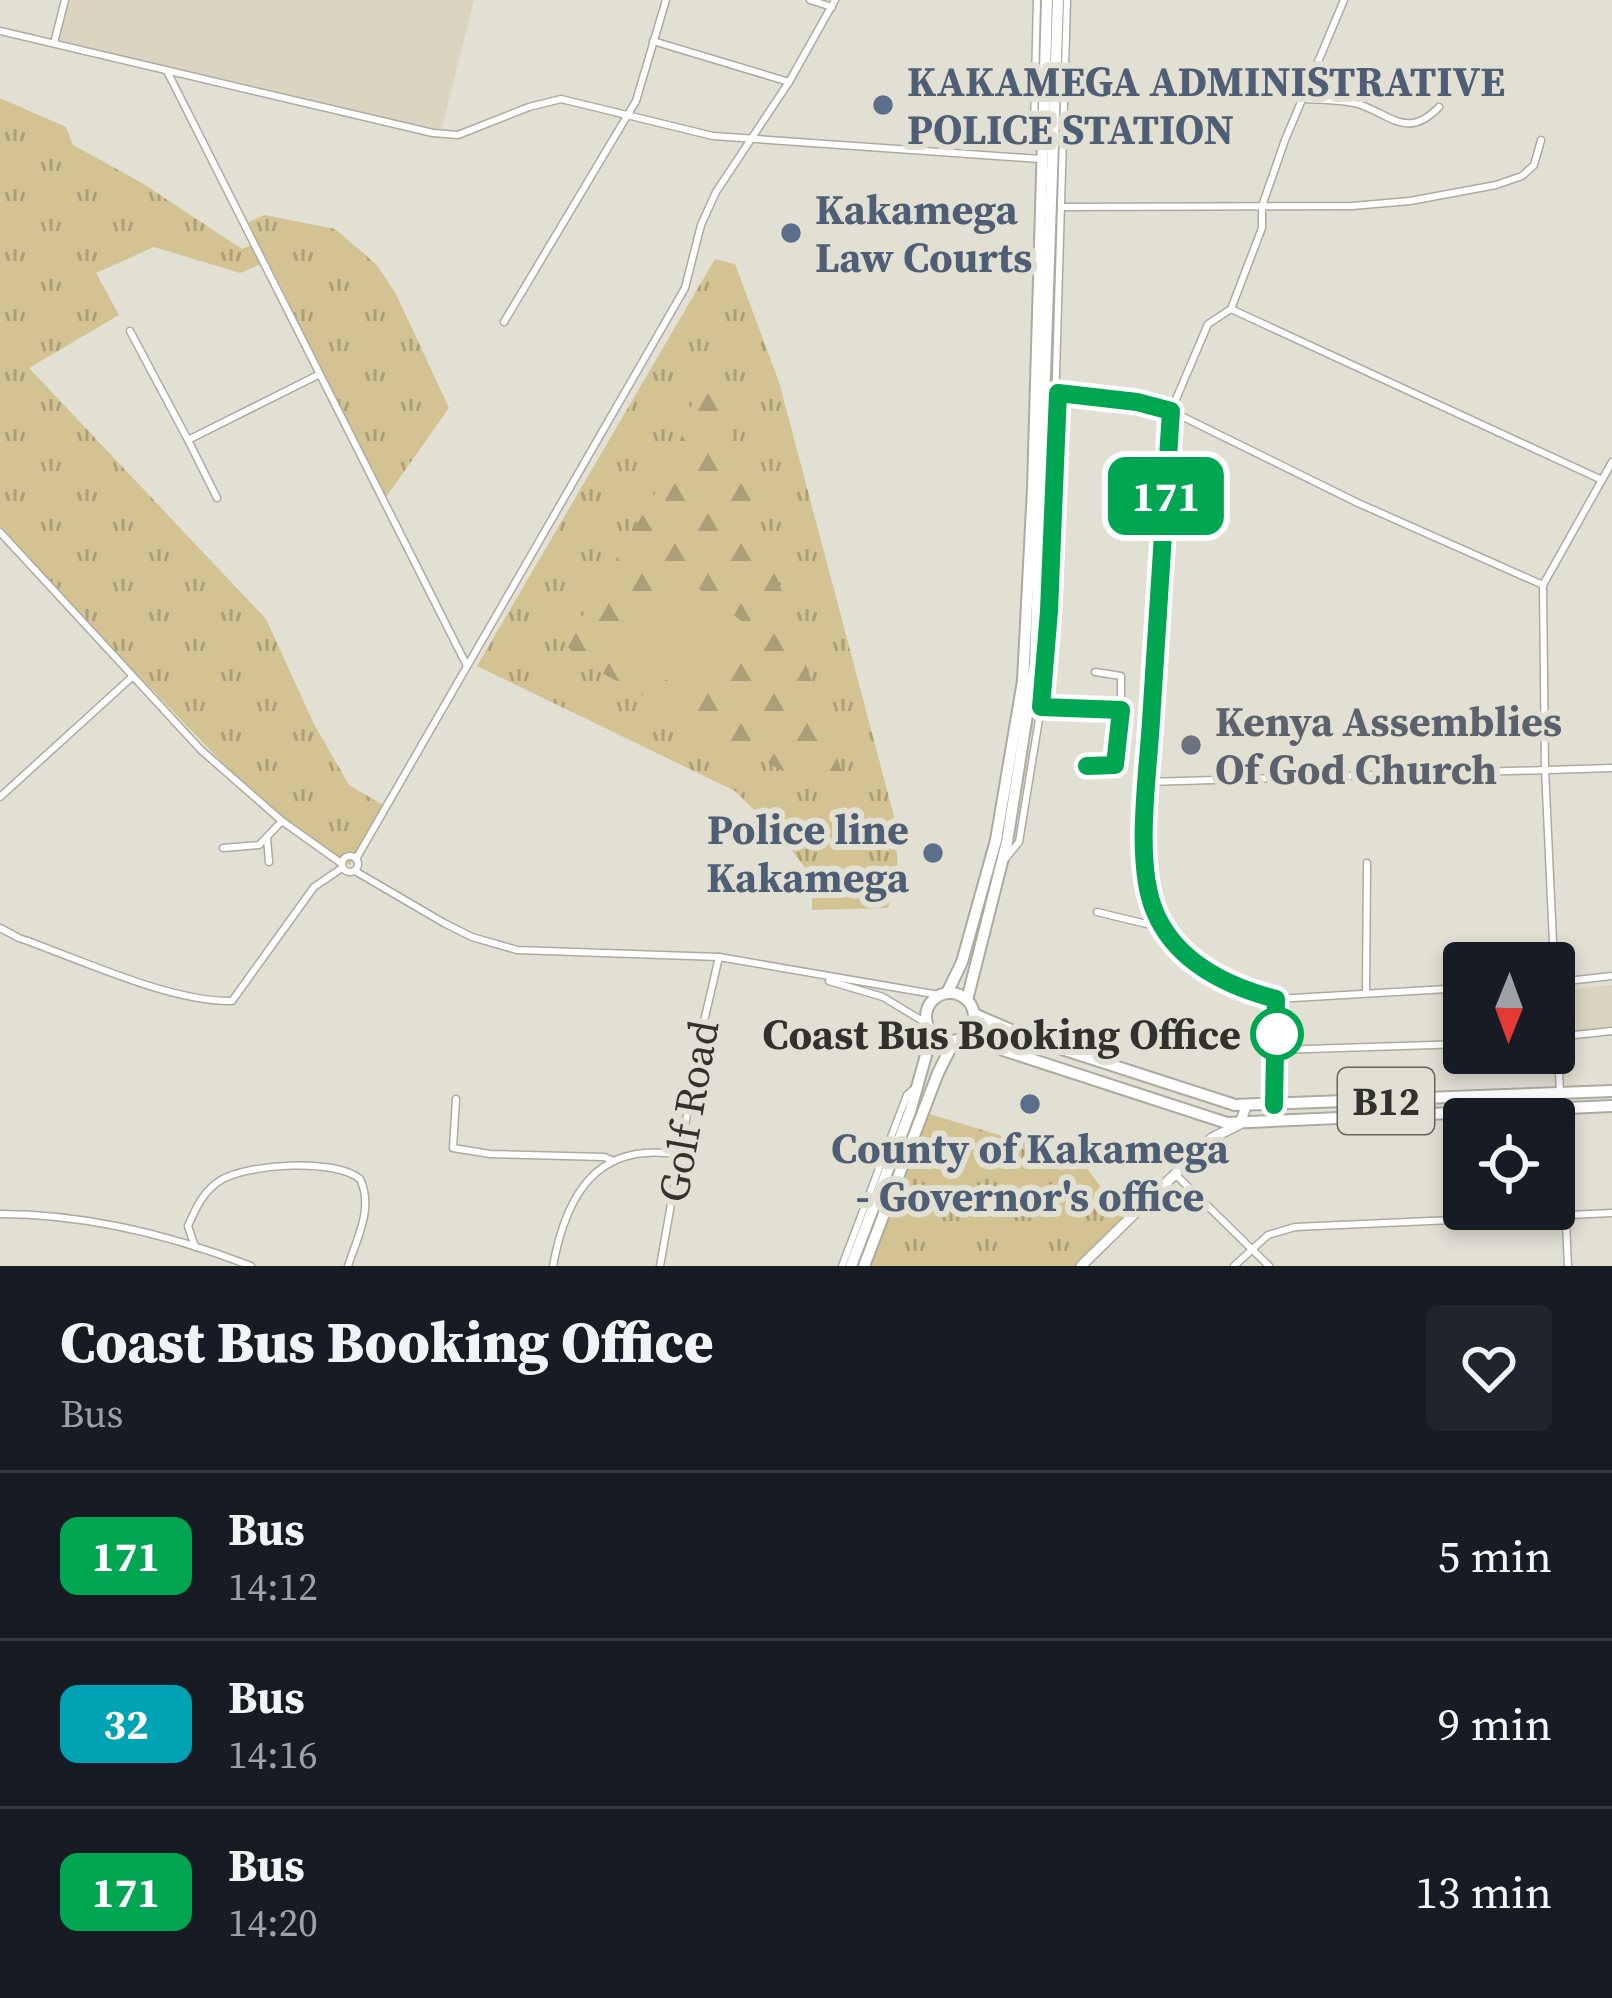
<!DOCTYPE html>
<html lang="en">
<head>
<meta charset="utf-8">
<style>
	:root { --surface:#171b24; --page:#20242c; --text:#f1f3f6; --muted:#9ea1a6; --line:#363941 }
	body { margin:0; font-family:"Source Serif 4",serif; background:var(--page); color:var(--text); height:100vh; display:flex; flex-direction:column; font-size:45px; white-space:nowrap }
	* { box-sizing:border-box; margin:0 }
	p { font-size:39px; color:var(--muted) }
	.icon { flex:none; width:66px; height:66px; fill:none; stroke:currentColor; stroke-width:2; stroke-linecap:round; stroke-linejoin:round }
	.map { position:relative; height:1266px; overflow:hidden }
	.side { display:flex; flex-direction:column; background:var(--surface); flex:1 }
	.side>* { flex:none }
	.badge { padding:0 24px; border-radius:18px; font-size:42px; line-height:78px }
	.needle { width:78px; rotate:181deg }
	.fabs { position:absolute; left:1443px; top:942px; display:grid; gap:24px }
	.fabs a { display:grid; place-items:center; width:132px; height:132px; border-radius:12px; background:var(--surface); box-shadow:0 6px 18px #0003; font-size:60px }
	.map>.badge { position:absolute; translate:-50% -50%; box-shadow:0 0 0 6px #fff }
	.round { display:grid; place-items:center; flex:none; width:126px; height:126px; border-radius:12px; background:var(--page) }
	.summary { display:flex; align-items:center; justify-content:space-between; height:204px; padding:0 60px }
	h1 { font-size:57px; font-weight:800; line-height:90px }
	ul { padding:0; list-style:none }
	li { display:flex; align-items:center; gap:36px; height:168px; padding:0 60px; border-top:3px solid var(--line) }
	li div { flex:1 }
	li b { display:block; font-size:45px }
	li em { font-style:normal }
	li .badge { min-width:132px; font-weight:700; text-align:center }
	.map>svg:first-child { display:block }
</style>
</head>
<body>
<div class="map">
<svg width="1612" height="1266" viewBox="0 0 1612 1266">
	<defs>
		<pattern id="grass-tufts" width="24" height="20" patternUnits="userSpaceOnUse" patternTransform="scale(3)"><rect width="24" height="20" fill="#d3c393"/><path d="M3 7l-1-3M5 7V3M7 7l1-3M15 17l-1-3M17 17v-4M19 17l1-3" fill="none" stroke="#ac9f78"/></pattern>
		<pattern id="forest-firs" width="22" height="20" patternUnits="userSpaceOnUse" patternTransform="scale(3)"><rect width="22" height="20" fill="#d3c393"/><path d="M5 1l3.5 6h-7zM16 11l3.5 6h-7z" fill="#ac9f78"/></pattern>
	</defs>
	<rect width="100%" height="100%" fill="#e2dfd3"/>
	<g fill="#dad4c1">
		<path d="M66 0H474L440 135 55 43Z"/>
		<path d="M1612 985V1028L1577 1032 1572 989Z"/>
	</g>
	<g fill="url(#grass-tufts)">
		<path d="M0 98 66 127 73 145 142 183 242 249 254 244 243 225 264 215 335 229 377 265 396 294 449 408 386 497 268 261 240 273 154 247 96 273 119 315 29 368 266 619 314 724 349 785 386 807 350 865 277 813 240 781 0 532Z"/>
		<path d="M715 259 735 264 779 382 895 820 898 875 888 908 812 910V877L783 839 735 791 477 666Z"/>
		<path d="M923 1112 1081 1160 1127 1223 1081 1266H864Z"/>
	</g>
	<path fill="url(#forest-firs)" d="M697 389 715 392 856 814 850 817 827 795 578 660 566 644 672 465Z"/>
	<path fill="#d3c393" d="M682 576 759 634 701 701 623 653Z"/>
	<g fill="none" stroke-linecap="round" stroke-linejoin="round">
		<g stroke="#adaa9f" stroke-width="9">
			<g id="minor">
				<path d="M810 0 832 7"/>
				<path d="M1037 0 1034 127 1038 146"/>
				<path d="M0 31 433 133 458 135 529 107 561 99 713 136 1040 159"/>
				<path d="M653 41 789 82"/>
				<path d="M54 43 65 0"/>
				<path d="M167 71 466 664"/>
				<path d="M1303 99C1321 100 1344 99 1361 105 1392 116 1408 139 1439 107"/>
				<path d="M1062 207 1352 206 1410 201 1496 185 1522 176 1534 165 1541 140"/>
				<path d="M1231 309 1602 480"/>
				<path d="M504 322 636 101 666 0"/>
				<path d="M130 331 188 440 318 375"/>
				<path d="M1058 393 1137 402 1171 411 1358 503 1543 585"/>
				<path d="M188 440 217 498"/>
				<path d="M0 532 201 750 282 821 341 863"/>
				<path d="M1095 672 1121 676V710"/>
				<path d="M1041 707 1121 710 1115 765 1087 766"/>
				<path d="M1147 782 1612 768"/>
				<path d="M0 797 132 677"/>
				<path d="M267 838 269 862"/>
				<path d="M223 848 259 845 282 821"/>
				<circle cx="350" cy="864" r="8"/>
				<path d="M356 859 685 288 701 225 716 192 789 82 835 0"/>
				<path d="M1005 859 1019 842 1041 707 1049 611 1067 0"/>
				<path d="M355 871 444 923 472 937 517 950 719 957 939 995"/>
				<path d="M1097 912 1163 928"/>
				<path d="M0 928 19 938C80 959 169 1002 232 1001L314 887 342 868"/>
				<path d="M829 981 883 997 926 1023"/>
				<path d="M1558 982 1612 976"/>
				<path d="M1366 993 1367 863"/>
				<path d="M1276 999 1464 988"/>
				<path d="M1556 1037 1612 1031"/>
				<path d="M1276 1050 1464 1044"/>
				<path d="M456 1099 453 1148 490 1154 604 1157 614 1161"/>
				<path d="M1274 1102 1276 999 1218 978 1187 957 1163 928 1149 889 1147 782 1171 411 1208 324 1231 309 1262 228V206L1285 140 1344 0"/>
				<path d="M1175 1174 1269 1266"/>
				<path d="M0 1214C86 1214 171 1235 251 1266"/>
				<path d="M195 1247 188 1226C196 1208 203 1191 221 1180 248 1164 335 1158 360 1179 374 1208 357 1238 348 1266"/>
				<path d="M553 1266C566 1195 597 1140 680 1155"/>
				<path d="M660 1266 702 1030 719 957"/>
				<path d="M842 1266 907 1095 915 1088"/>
				<path d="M1234 1266 1268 1235 1295 1227 1612 1213"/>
				<path d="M1568 1266 1545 769 1543 585 1612 462"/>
			</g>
		</g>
		<g stroke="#adaa9f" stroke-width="12">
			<path id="primary" d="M1081 1266 1212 1138 1240 1124 1246 1106"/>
		</g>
		<g stroke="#adaa9f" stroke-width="14">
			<g id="trunk">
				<path d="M947 993 962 962 996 840 1023 681 1033 488 1047 0"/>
				<circle cx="950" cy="1017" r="24"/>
				<path d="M967 1000 1007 842 1035 664 1058 0"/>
				<path d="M974 1014 1034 1040 1235 1105 1612 1091"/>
				<path d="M963 1037 1227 1123 1612 1106"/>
				<path d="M851 1266 910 1112 932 1034"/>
				<path d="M864 1266 938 1073 954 1041"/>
			</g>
		</g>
		<use href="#minor" stroke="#fff" stroke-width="6"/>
		<use href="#primary" stroke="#fff" stroke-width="9"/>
		<use href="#trunk" stroke="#fff" stroke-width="10"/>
	</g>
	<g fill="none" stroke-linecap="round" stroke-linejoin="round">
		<g stroke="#fff" stroke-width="27">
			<path id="line" d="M1087 766 1115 765 1121 710 1041 707 1049 611 1058 393 1137 402 1171 411C1165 515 1158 618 1151 721 1148 774 1134 863 1155 912 1176 962 1226 986 1276 999L1274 1105"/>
		</g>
		<use href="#line" stroke="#00a651" stroke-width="18"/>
	</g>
	<g fill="#5c6f8a" stroke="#e2dfd3" stroke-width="4.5">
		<circle cx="883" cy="105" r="12"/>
		<circle cx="791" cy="233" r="12"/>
		<circle cx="933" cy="853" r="12"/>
		<circle cx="1030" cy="1104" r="12"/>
	</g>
	<circle fill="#6b7280" stroke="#e2dfd3" stroke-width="4.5" cx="1191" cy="745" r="12"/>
	<circle fill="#fff" stroke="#00a651" stroke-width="6" cx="1277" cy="1034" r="24"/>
	<g text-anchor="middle" stroke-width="12" stroke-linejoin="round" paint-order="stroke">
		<rect fill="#e2dfd3" stroke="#68655f" stroke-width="3" x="1338" y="1068" width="96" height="66" rx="9"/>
		<g font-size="39" font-weight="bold" fill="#33312d">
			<text x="1386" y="1115">B12</text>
		</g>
		<g font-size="42" font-weight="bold" fill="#4e5e75" stroke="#e2dfd3" text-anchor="start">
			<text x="907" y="96">KAKAMEGA ADMINISTRATIVE<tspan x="907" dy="48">POLICE STATION</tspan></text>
			<text x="815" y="224">Kakamega<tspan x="815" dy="48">Law Courts</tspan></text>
			<text x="909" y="844" text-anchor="end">Police line<tspan x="909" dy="48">Kakamega</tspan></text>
			<text x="1030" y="1163" text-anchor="middle">County of Kakamega<tspan x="1030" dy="48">- Governor's office</tspan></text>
		</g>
		<g font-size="42" font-weight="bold" fill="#5b616d" stroke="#e2dfd3" text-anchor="start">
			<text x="1215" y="736">Kenya Assemblies<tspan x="1215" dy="48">Of God Church</tspan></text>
		</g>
		<g font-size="42" font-weight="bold" fill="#33312d" stroke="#e2dfd3" text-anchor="end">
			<text x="1241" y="1049">Coast Bus Booking Office</text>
		</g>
		<g font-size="42" fill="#33312d" stroke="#e2dfd3">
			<text transform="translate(688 1111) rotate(-80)" y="15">Golf Road</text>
		</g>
	</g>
</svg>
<div class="fabs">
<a><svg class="needle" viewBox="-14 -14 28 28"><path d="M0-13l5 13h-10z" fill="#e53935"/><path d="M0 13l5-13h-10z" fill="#9ea1a6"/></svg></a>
<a><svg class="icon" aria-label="locate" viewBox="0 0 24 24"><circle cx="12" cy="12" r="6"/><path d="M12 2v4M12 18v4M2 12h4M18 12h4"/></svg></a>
</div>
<b class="badge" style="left:1166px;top:496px;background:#00a651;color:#fff">171</b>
</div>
<section class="side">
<div class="summary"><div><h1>Coast Bus Booking Office</h1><p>Bus</p></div><a class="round"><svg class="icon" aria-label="heart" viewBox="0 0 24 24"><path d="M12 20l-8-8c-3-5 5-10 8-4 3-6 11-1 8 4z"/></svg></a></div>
<ul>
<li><span class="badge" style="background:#00a651;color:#fff">171</span><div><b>Bus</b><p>14:12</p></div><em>5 min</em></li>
<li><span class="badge" style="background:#00a3b4;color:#fff">32</span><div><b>Bus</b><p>14:16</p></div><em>9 min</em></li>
<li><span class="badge" style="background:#00a651;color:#fff">171</span><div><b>Bus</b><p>14:20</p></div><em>13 min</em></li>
</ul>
</section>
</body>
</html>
